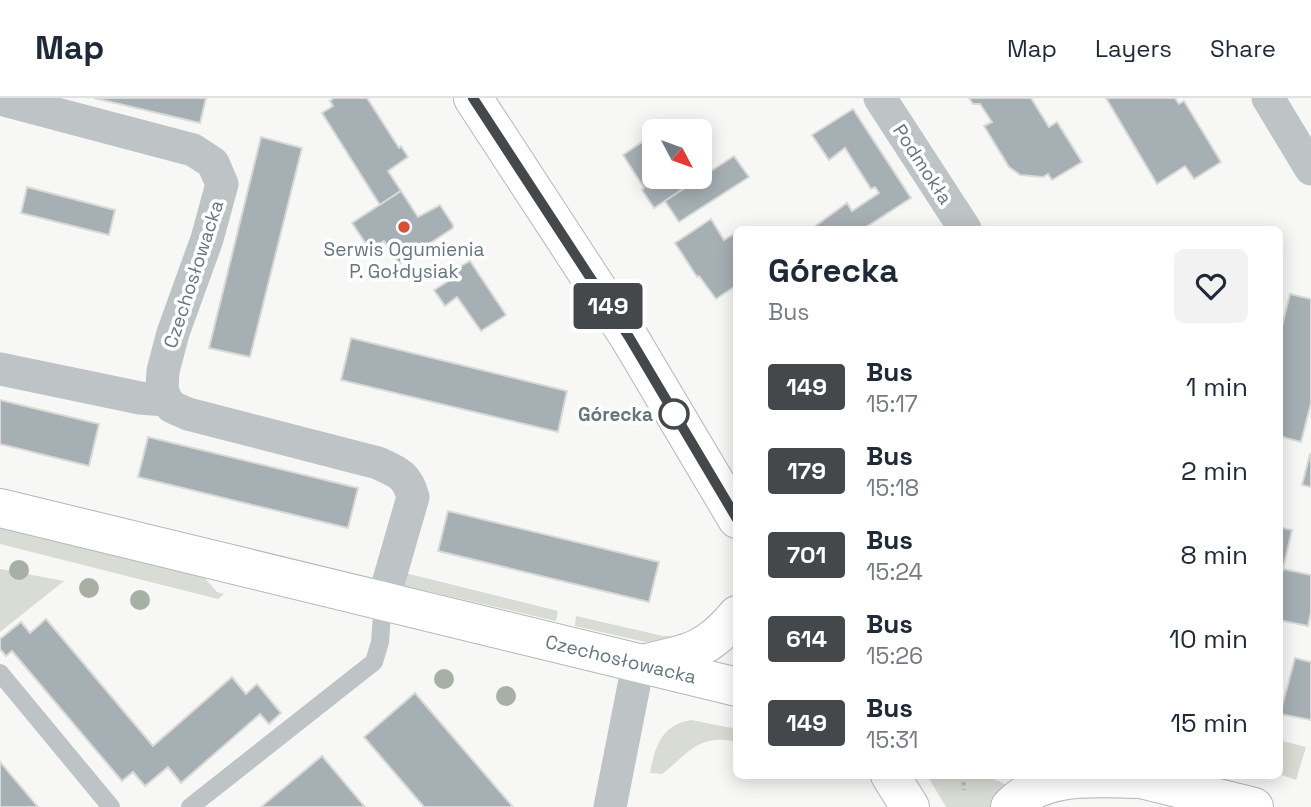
<!DOCTYPE html>
<html lang="en">
<head>
<meta charset="utf-8">
<style>
	:root { --surface:#fff; --page:#f2f2f3; --text:#1f2937; --muted:#747a83; --line:#e0e1e3 }
	body { margin:0; font-family:"Space Grotesk",sans-serif; background:var(--page); color:var(--text); height:100vh; display:flex; flex-direction:column; font-size:26px; white-space:nowrap }
	* { box-sizing:border-box; margin:0 }
	p { font-size:23px; color:var(--muted) }
	.icon { flex:none; width:38px; height:38px; fill:none; stroke:currentColor; stroke-width:2; stroke-linecap:round; stroke-linejoin:round }
	.map { position:relative; flex:1; overflow:hidden }
	.side { position:absolute; left:733px; top:128px; width:550px; height:553px; display:flex; flex-direction:column; background:var(--surface); border-radius:10px; box-shadow:0 4px 18px #0003 }
	.side>* { flex:none }
	.badge { padding:0 14px; border-radius:5px; font-size:24px; line-height:46px }
	.needle { width:46px; rotate:131deg }
	.tools { position:absolute; left:642px; top:21px; display:grid; gap:14px }
	.tools a { display:grid; place-items:center; width:70px; height:70px; border-radius:10px; background:var(--surface); box-shadow:0 4px 18px #0003; font-size:35px }
	.map>.badge { position:absolute; translate:-50% -50%; box-shadow:0 0 0 4px #fff }
	.round { display:grid; place-items:center; flex:none; width:74px; height:74px; border-radius:10px; background:var(--page) }
	.overview { display:flex; align-items:center; justify-content:space-between; height:119px; padding:0 35px }
	h1 { font-size:33px; font-weight:600; line-height:52px }
	ul { padding:0; list-style:none }
	li { display:flex; align-items:center; gap:21px; height:84px; padding:0 35px }
	li div { flex:1 }
	li b { display:block; font-size:26px }
	li em { font-style:normal }
	li .badge { min-width:77px; font-weight:700; text-align:center }
	header { display:flex; align-items:center; gap:42px; box-sizing:border-box; height:98px; padding:0 35px; background:var(--surface); border-bottom:2px solid var(--line) }
	header strong { font-size:33px }
	nav { display:flex; gap:38px; margin-inline-start:auto; font-size:24px }
	.map>svg:first-child { display:block }
</style>
</head>
<body>
<header>
<strong>Map</strong>
<nav><a>Map</a><a>Layers</a><a>Share</a></nav>
</header>
<div class="map">
<svg width="1311" height="709" viewBox="0 0 1311 709">
	<rect width="100%" height="100%" fill="#f7f7f5"/>
	<g fill="#d8dcd4">
		<path d="M0 429 202 477 217 494 224 496 218 501 0 446Z"/>
		<path d="M0 471 64 483 0 534Z"/>
		<path d="M405 475 558 513 556 523 401 487Z"/>
		<path d="M576 518 663 538 694 537 654 546 575 528Z"/>
		<path d="M691 622 737 631V644C699 635 689 655 662 676L650 675C655 649 661 627 691 622Z"/>
		<path d="M1279 642 1306 649 1296 682 1279 676Z"/>
		<path d="M927 677C949 677 991 674 1007 688L993 709H946Z"/>
	</g>
	<g fill="#a6afb4" stroke="#d9d9d7" stroke-width="2">
		<path d="M94 0H206L200 25Z"/>
		<path d="M334 0H367L399 50 401 48 408 59 388 73 401 93 380 107 322 15 333 8 330 3Z"/>
		<path d="M969 0H1031L1049 29 1057 24 1082 64 1052 82 1048 76 1043 79 1020 77 1009 69 984 28 992 24 980 6H973Z"/>
		<path d="M1106 0H1175L1179 6 1184 3 1221 64 1194 81 1185 68 1157 86Z"/>
		<path d="M853 11 911 100 863 131H813L814 129 847 105 852 113 879 95 875 89 871 91 845 50 829 62 812 37Z"/>
		<path d="M654 36V79H700V59L710 73 654 110 642 92 644 90 623 57Z"/>
		<path d="M261 39 302 50 250 259 209 250Z"/>
		<path d="M734 58 749 79 679 124 665 103Z"/>
		<path d="M27 89 115 112 109 137 21 115Z"/>
		<path d="M401 93 418 119 440 107 453 127V130L399 166 384 143 370 152 352 125Z"/>
		<path d="M711 121 724 142 735 135 737 138V187L716 201 699 178 697 179 675 145Z"/>
		<path d="M470 163 506 217 481 233 457 199 445 208 434 192 447 184 443 178Z"/>
		<path d="M1290 196 1311 201V305L1301 344 1279 338V240Z"/>
		<path d="M351 240 567 293 558 334 341 282Z"/>
		<path d="M0 302 99 326 89 368 0 346Z"/>
		<path d="M148 339 358 390 348 430 138 379Z"/>
		<path d="M1310 356H1311V389L1302 387Z"/>
		<path d="M448 413 659 464 649 504 438 453Z"/>
		<path d="M1279 429 1292 432 1283 471 1279 470Z"/>
		<path d="M1283 471 1311 477V514L1308 528 1279 522V486Z"/>
		<path d="M46 521 153 648 232 579 246 596 257 586 281 615 269 626 260 616 181 685 168 669 145 688 133 674 122 683 12 553 6 558 0 551V541L21 524 30 535Z"/>
		<path d="M1295 560 1311 564V622L1280 616Z"/>
		<path d="M415 595 513 709H424L364 639Z"/>
		<path d="M322 658 365 709H261Z"/>
		<path d="M0 664 38 709H0Z"/>
	</g>
	<g fill="none" stroke-linecap="round" stroke-linejoin="round">
		<g stroke="#b1b7bb" stroke-width="40">
			<g id="secondary">
				<path d="M473 0 629 239 737 421"/>
				<path id="s1" d="M0 410 737 589"/>
				<path d="M646 565C689 556 708 552 737 517"/>
				<path d="M890 677 910 709"/>
				<path d="M1125 677 1254 709"/>
				<path d="M1010 709C1044 673 1097 681 1142 681"/>
			</g>
		</g>
		<path stroke="#b9bcbe" stroke-width="4.5" stroke-dasharray="3.5 3.5" stroke-linecap="butt" d="M963 677 964 692"/>
		<g stroke="#bec3c6" stroke-width="18">
			<path d="M0 575 111 709"/>
			<path d="M190 709 374 564 380 544 383 503"/>
		</g>
		<g stroke="#bec3c6" stroke-width="33">
			<path d="M880 0 965 131"/>
			<path d="M1268 0 1311 71"/>
			<path d="M0 1 193 52 213 65 222 86 207 141 173 235 163 273 162 291 166 302 172 309 188 316 378 365C398 374 407 377 413 399L383 503"/>
			<path d="M0 271 140 300 166 302"/>
			<path d="M610 709 638 567"/>
		</g>
		<use href="#secondary" stroke="#fff" stroke-width="38"/>
	</g>
	<g fill="#a8b0a5">
		<circle cx="19" cy="472" r="10"/>
		<circle cx="89" cy="490" r="10"/>
		<circle cx="140" cy="502" r="10"/>
		<circle cx="444" cy="581" r="10"/>
		<circle cx="506" cy="598" r="10"/>
	</g>
	<g fill="none" stroke-linecap="round" stroke-linejoin="round">
		<g stroke="#fff" stroke-width="16">
			<path id="line" d="M473 0 629 239 737 421"/>
		</g>
		<use href="#line" stroke="#45484a" stroke-width="10"/>
	</g>
	<circle fill="#d94f34" stroke="#fff" stroke-width="2.5" cx="404" cy="129" r="7"/>
	<circle fill="#fff" stroke="#45484a" stroke-width="3.5" cx="674" cy="316" r="14"/>
	<g text-anchor="middle" stroke-width="7" stroke-linejoin="round" paint-order="stroke">
		<g font-size="19" fill="#64757e" stroke="#fff">
			<text transform="translate(923 66) rotate(57)" y="7">Podmokła</text>
			<text transform="translate(193 176) rotate(-72)" y="7">Czechosłowacka</text>
			<text dy="7" stroke="none"><textPath href="#s1" startOffset="639">Czechosłowacka</textPath></text>
		</g>
		<g font-size="19" fill="#64757e" stroke="#fff">
			<text x="404" y="158">Serwis Ogumienia<tspan x="404" dy="22">P. Gołdysiak</tspan></text>
		</g>
		<g font-size="19" font-weight="bold" fill="#64757e" stroke="#fff" text-anchor="end">
			<text x="653" y="323">Górecka</text>
		</g>
	</g>
</svg>
<div class="tools">
<a><svg class="needle" viewBox="-14 -14 28 28"><path d="M0-13l5 13h-10z" fill="#e53935"/><path d="M0 13l5-13h-10z" fill="#747a83"/></svg></a>
</div>
<b class="badge" style="left:608px;top:208px;background:#45484a;color:#fff">149</b>
<section class="side">
<div class="overview"><div><h1>Górecka</h1><p>Bus</p></div><a class="round"><svg class="icon" aria-label="heart" viewBox="0 0 24 24"><path d="M12 20l-8-8c-3-5 5-10 8-4 3-6 11-1 8 4z"/></svg></a></div>
<ul>
<li><span class="badge" style="background:#45484a;color:#fff">149</span><div><b>Bus</b><p>15:17</p></div><em>1 min</em></li>
<li><span class="badge" style="background:#45484a;color:#fff">179</span><div><b>Bus</b><p>15:18</p></div><em>2 min</em></li>
<li><span class="badge" style="background:#45484a;color:#fff">701</span><div><b>Bus</b><p>15:24</p></div><em>8 min</em></li>
<li><span class="badge" style="background:#45484a;color:#fff">614</span><div><b>Bus</b><p>15:26</p></div><em>10 min</em></li>
<li><span class="badge" style="background:#45484a;color:#fff">149</span><div><b>Bus</b><p>15:31</p></div><em>15 min</em></li>
</ul>
</section>
</div>
</body>
</html>
